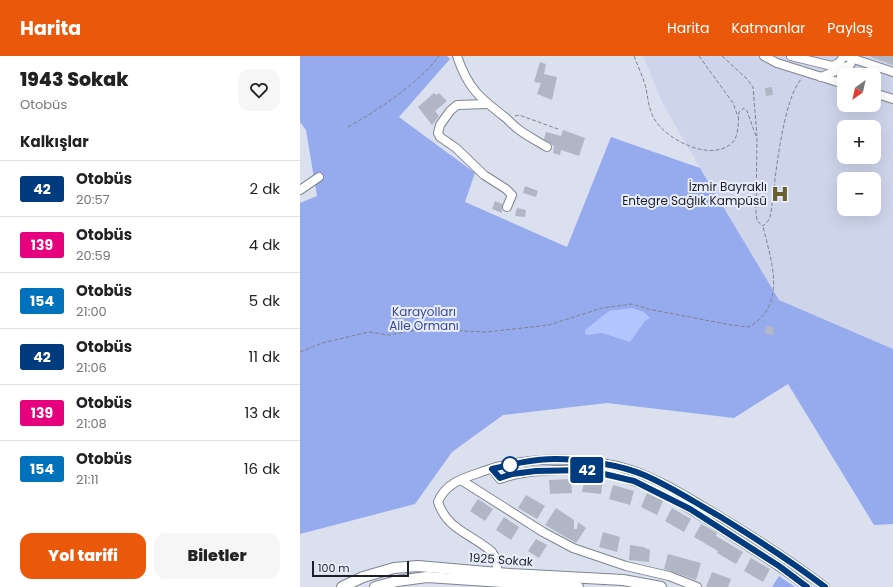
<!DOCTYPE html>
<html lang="tr">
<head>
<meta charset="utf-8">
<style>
	:root { --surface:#fff; --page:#f6f6f6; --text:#222; --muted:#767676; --line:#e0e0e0; --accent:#ea580c }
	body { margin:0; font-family:Poppins,sans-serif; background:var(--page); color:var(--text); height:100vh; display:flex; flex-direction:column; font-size:15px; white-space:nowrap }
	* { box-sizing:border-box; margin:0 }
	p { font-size:13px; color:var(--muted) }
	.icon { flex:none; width:22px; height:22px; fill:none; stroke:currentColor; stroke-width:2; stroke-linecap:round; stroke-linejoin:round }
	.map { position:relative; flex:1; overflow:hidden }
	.sheet { display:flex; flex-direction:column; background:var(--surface); width:300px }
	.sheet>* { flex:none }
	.badge { padding:0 8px; border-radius:3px; font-size:14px; line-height:26px }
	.needle { width:26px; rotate:214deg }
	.controls { position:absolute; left:537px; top:12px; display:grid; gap:8px }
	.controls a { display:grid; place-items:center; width:44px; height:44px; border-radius:8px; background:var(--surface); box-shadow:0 4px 16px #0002; font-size:20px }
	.scale { position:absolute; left:12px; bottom:10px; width:97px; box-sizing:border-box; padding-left:4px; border:2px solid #1d1f24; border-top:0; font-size:11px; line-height:14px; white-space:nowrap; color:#1d1f24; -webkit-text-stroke:3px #e8edfc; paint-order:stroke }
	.map>.badge { position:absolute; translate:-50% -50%; box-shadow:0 0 0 2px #fff }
	h2 { padding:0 20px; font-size:15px; line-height:36px }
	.round { display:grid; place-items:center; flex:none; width:42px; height:42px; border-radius:12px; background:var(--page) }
	.overview { display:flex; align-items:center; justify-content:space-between; height:68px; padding:0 20px }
	h1 { font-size:19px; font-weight:800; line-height:30px }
	.cta { display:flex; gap:8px; margin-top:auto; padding:8px 20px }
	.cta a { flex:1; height:46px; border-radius:12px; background:var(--accent); color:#fff; font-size:16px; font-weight:800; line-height:46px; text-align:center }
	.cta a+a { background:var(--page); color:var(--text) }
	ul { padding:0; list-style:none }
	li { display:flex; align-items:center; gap:12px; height:56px; padding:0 20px; border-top:1px solid var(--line) }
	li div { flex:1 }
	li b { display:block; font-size:15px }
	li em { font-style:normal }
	li .badge { min-width:44px; font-weight:700; text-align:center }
	header { display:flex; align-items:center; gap:24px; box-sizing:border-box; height:56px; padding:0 20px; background:var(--accent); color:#fff }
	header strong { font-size:19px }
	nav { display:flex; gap:22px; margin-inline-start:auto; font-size:14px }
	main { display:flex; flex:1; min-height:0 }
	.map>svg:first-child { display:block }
</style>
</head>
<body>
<header>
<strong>Harita</strong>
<nav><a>Harita</a><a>Katmanlar</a><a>Paylaş</a></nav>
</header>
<main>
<section class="sheet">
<div class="overview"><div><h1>1943 Sokak</h1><p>Otobüs</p></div><a class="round"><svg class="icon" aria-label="heart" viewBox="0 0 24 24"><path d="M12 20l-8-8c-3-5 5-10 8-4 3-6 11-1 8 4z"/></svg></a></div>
<h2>Kalkışlar</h2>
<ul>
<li><span class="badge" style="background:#003b80;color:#fff">42</span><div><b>Otobüs</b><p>20:57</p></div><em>2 dk</em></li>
<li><span class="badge" style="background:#e6007e;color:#fff">139</span><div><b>Otobüs</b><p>20:59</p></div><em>4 dk</em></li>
<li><span class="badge" style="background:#0072bc;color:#fff">154</span><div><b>Otobüs</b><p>21:00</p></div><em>5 dk</em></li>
<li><span class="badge" style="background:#003b80;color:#fff">42</span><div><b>Otobüs</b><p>21:06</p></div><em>11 dk</em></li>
<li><span class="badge" style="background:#e6007e;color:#fff">139</span><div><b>Otobüs</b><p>21:08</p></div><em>13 dk</em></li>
<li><span class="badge" style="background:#0072bc;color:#fff">154</span><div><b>Otobüs</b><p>21:11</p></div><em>16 dk</em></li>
</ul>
<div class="cta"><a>Yol tarifi</a><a>Biletler</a></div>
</section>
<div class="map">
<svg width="593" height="531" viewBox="0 0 593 531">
	<rect width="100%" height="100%" fill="#dbe0ef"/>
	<path fill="#ced5eb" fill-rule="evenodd" d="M343 0H593V293L479 244 400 112 363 48ZM544 19H574V49H544ZM544 71H574V101H544ZM544 123H574V153H544Z"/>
	<g fill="#96aaee">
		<path d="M0 0H147L150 3 99 61 175 117 165 146 267 191 311 81 400 112 479 244 593 293V468L574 469 488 328 434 362 307 347 203 359 152 396 115 448 0 478V147L17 140 6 74 0 66Z"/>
		<path d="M479 520 495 531H472Z"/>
	</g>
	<path fill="#b3c5fd" d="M332 252 344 256 350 262 345 265 330 286 302 277 288 279 285 278V274L309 255Z"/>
	<g fill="#b1b6c4">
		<path d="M571 0H593V9L571 1Z"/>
		<path d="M240 6 246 8 244 18 257 21 252 44 237 38 241 27 234 26Z"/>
		<path d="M472 31 473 39 466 40 465 32Z"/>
		<path d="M134 37 136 39 139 37 147 45 135 55 139 60 132 69 118 51Z"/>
		<path d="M263 74 285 82 279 100 261 94 260 99 253 97 254 90 244 83 246 76 261 80Z"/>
		<path d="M225 130 238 135 236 141 223 137Z"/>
		<path d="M195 145 202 148V157L192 153Z"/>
		<path d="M217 152 226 154 225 161 215 160Z"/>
		<path d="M466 270 474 271 473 279 465 278Z"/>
		<path d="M285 421 303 424 301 438 282 436Z"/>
		<path d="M271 423 272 437 250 438 249 424Z"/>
		<path d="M313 429 334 435 330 449 309 443Z"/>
		<path d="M347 437 363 445 357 459 341 451Z"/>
		<path d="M226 439 245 450 237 463 218 452Z"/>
		<path d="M178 443 193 453 185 465 170 455Z"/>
		<path d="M256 452 274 464V473H277L278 466 286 472 276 487 245 469Z"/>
		<path d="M372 452 391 463 384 476 365 465Z"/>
		<path d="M204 461 219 471 211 484 196 474Z"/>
		<path d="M401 468 417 477 416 480 443 496 436 508 417 497 418 495 394 481Z"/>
		<path d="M303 476 320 481 317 496 299 491Z"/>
		<path d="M236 483 247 489 239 502 228 495Z"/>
		<path d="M330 489 343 491 350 494 349 506 329 504Z"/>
		<path d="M368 498 401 507 396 524 364 513Z"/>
		<path d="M451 502 470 513 463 526 444 515Z"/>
		<path d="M412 516 431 523 428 531H406Z"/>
	</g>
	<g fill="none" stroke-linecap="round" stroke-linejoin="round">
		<g stroke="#7f8491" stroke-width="10">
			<g id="minor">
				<path d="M157 0C168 33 180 42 206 62 210 66 214 70 218 73 227 80 237 85 247 91"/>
				<path d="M464 0 477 7 544 28"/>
				<path d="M491 0 532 10 539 7 544 0"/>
				<path d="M545 0 593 16"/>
				<path d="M521 21 550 9 553 3"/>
				<path d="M574 37 593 43"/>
				<path d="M187 48 157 49 150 55 140 69 138 77 140 81 156 92 184 119 206 133 212 139 207 151"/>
				<path d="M0 134 19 121"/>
				<path d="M192 413 200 423C219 416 237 415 257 414 267 414 277 413 287 414 343 419 392 454 437 483 461 499 485 513 507 531"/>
				<path d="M161 424 243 476 273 492 326 510 369 520 397 531"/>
				<path d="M198 517 195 501 192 496C172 478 147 474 138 446 146 425 168 421 187 414 228 400 289 400 331 414 358 423 384 439 409 454 449 478 488 502 525 531"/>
			</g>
		</g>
		<g stroke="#7f8491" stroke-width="12">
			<g id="major">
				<path d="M42 531 63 521 94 512 118 510 211 518 323 524 361 531"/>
				<path d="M75 531 97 525 127 521 278 531"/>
			</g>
		</g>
		<g stroke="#7f838d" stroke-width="1" stroke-dasharray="4 2" stroke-linecap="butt">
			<path d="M334 0C338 10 343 21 346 32 348 43 349 55 355 64 368 85 413 107 433 86 439 79 438 65 439 56L444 52 447 55 457 83 456 156 457 165 463 170 469 164 471 157C475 125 482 44 502 22"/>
			<path d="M399 0 433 47 438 61"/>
			<path d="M422 0 447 23 453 31 457 80"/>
			<path d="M215 60 219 59 258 73"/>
			<path d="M48 71C78 54 118 28 139 0"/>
			<path d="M0 296 22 287 69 276 89 279 109 275 137 274 187 276 249 269 302 252 332 248 348 253 431 269 449 271C488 248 471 206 463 170"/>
		</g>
		<use href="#minor" stroke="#fff" stroke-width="8"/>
		<use href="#major" stroke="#fff" stroke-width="10"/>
	</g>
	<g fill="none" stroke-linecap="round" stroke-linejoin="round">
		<g stroke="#fff" stroke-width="9">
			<path id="line" d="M507 531 479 510 390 453 334 425 287 414 236 415 212 418 200 422 192 413C213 408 234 403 255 403 281 403 321 409 344 419 370 430 394 446 419 460 455 482 491 505 525 531"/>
		</g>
		<use href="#line" stroke="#003b80" stroke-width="6"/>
	</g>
	<defs>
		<g id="hospital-bare" transform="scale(1.38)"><path d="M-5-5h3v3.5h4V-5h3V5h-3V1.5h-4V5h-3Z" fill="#6a5f2c" stroke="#e8edfc" stroke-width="2.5" paint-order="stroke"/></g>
	</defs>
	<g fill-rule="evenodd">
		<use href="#hospital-bare" x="480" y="138"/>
	</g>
	<circle fill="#fff" stroke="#003b80" stroke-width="2" cx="210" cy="409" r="8"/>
	<g text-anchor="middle" stroke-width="4" stroke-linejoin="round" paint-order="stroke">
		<g font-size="12" fill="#1d1f24" stroke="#e8edfc" text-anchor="end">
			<text x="467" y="135">İzmir Bayraklı<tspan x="467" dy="14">Entegre Sağlık Kampüsü</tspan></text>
		</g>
		<g font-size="12" fill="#364897" stroke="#e8edfc">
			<text x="124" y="260">Karayolları<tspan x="124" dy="14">Aile Ormanı</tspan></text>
		</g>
		<g font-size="12" fill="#1d1f24" stroke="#e8edfc">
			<text transform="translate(201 504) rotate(4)" y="4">1925 Sokak</text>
		</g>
	</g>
</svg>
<div class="controls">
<a><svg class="needle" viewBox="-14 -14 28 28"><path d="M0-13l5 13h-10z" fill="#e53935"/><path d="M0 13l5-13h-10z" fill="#767676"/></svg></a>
<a>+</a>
<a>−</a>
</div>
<div class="scale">100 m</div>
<b class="badge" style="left:287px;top:414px;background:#003b80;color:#fff">42</b>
</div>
</main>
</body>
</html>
